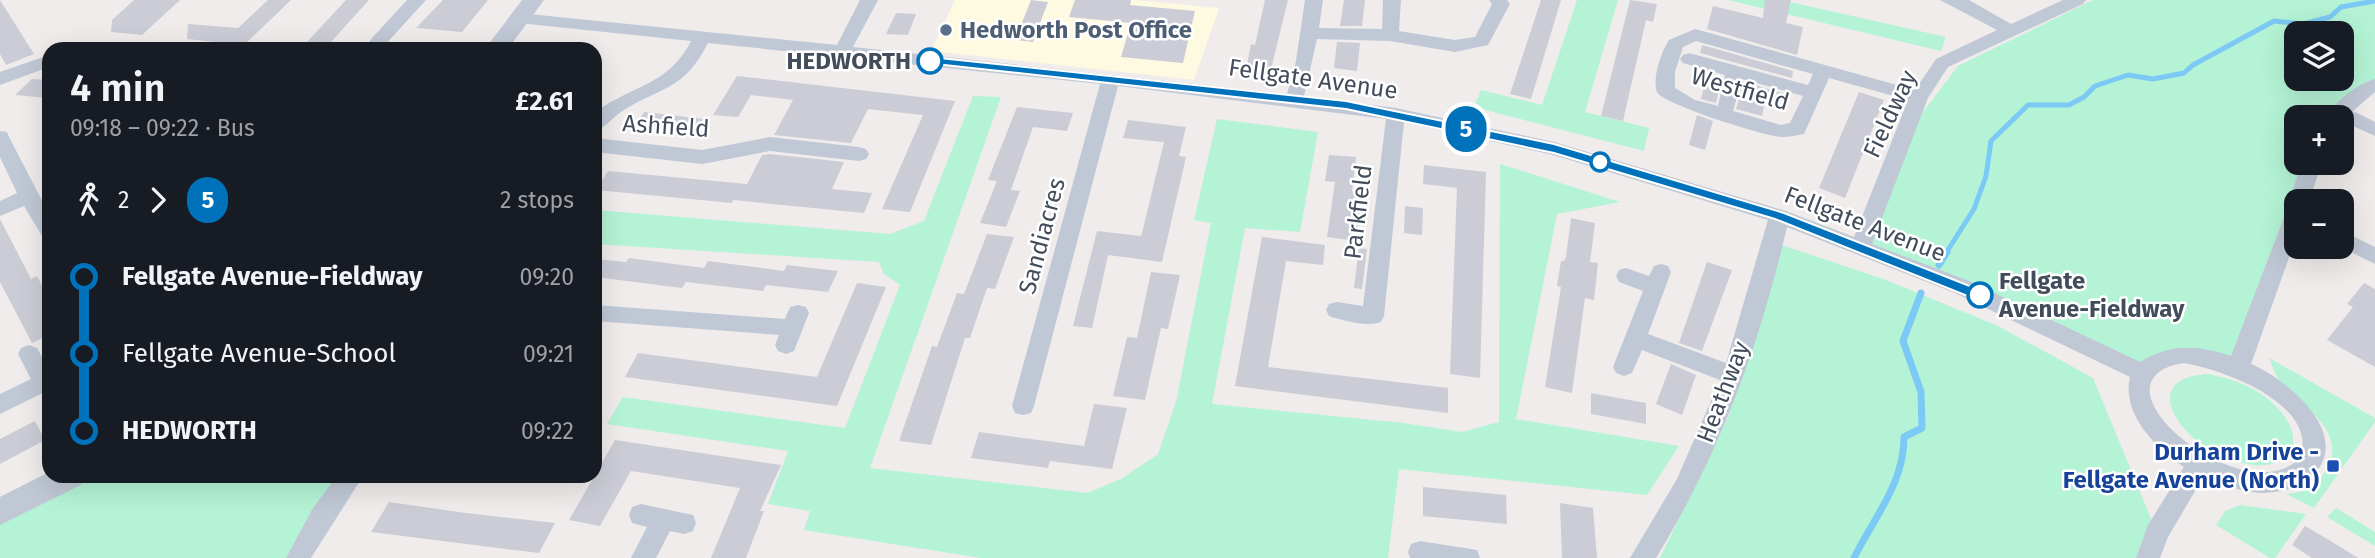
<!DOCTYPE html>
<html lang="en">
<head>
<meta charset="utf-8">
<style>
	:root { --surface:#171b24; --page:#242831; --text:#f1f3f6; --muted:#9ea1a6 }
	body { margin:0; font-family:"Fira Sans",sans-serif; background:var(--page); color:var(--text); height:100vh; display:flex; flex-direction:column; font-size:26px; white-space:nowrap }
	* { box-sizing:border-box; margin:0 }
	p { font-size:23px; color:var(--muted) }
	.icon { flex:none; width:38px; height:38px; fill:none; stroke:currentColor; stroke-width:2; stroke-linecap:round; stroke-linejoin:round }
	.map { position:relative; flex:1; overflow:hidden }
	.panel { position:absolute; left:42px; top:42px; width:560px; height:441px; display:flex; flex-direction:column; background:var(--surface); border-radius:21px; box-shadow:0 7px 28px #0002 }
	.panel>* { flex:none }
	.badge { padding:0 14px; border-radius:23px; font-size:24px; line-height:46px }
	.fabs { position:absolute; left:2284px; top:21px; display:grid; gap:14px }
	.fabs a { display:grid; place-items:center; width:70px; height:70px; border-radius:14px; background:var(--surface); box-shadow:0 7px 28px #0002; font-size:35px }
	.map>.badge { position:absolute; translate:-50% -50%; box-shadow:0 0 0 4px #fff }
	.legs { display:flex; align-items:center; gap:10px; height:77px; padding:0 28px; font-size:23px }
	.legs p { margin-inline-start:auto }
	.headline { display:flex; align-items:center; justify-content:space-between; height:119px; padding:0 28px }
	h1 { font-size:38px; font-weight:600; line-height:52px }
	ul { padding:0 28px; list-style:none }
	li { display:flex; align-items:center; gap:24px; height:77px; font-size:26px }
	li i { display:grid; place-items:center; width:10px; height:100%; margin:0 9px; background:currentColor }
	li i::after { content:''; width:18px; height:18px; margin:-9px; border:5px solid; border-radius:50%; background:var(--surface) }
	li p { margin-inline-start:auto }
	li:first-child i { background:linear-gradient(#0000 50%,currentColor 0) }
	li:last-child i { background:linear-gradient(currentColor 50%,#0000 0) }
	.map>svg:first-child { display:block }
</style>
</head>
<body>
<div class="map">
<svg width="2375" height="558" viewBox="0 0 2375 558">
	<rect width="100%" height="100%" fill="#efeceb"/>
	<path fill="#fefae1" d="M955 0H1134L1219 8 1194 80 931 51Z"/>
	<g fill="#b4f3d6" fill-rule="evenodd">
		<path d="M1577 0H1618L1585 112 1649 128 1644 151 1474 107 1481 90 1542 105Z"/>
		<path d="M1728 0H1781L1946 37 1941 51Z"/>
		<path d="M2093 0H2375V85L2335 117H2296V163H2312L2299 201H2296L2239 367 2206 356 2142 373 1860 247 1920 116 1958 66ZM2296 33H2342V79H2296Z"/>
		<path d="M973 96 1001 97 870 468 1087 493 1121 479 1158 454 1176 402 1211 223 1194 220 1217 119 1318 132 1300 232 1245 228 1212 404 1403 423 1462 432 1499 422 1500 164 1620 202 1557 214 1516 419 1679 446 1647 495 1399 469 1388 558H981L804 530 810 511 768 504 788 451 607 424 623 397 845 428 900 285 884 274 879 262 595 244V210L890 234 924 221Z"/>
		<path d="M1773 242 1886 280 1998 326 2093 378 2157 533 2148 558H1660L1729 415 1732 375Z"/>
		<path d="M2269 358 2375 418V422L2314 508 2286 494C2304 493 2317 486 2326 470 2350 428 2297 406 2278 378 2274 372 2272 364 2269 358Z"/>
		<path d="M2208 374C2235 379 2264 390 2282 413 2310 449 2282 473 2243 463 2229 459 2215 454 2204 446 2169 422 2148 377 2208 374Z"/>
		<path d="M70 476H332L331 478 347 482 298 558H0V512Z"/>
		<path d="M2240 505 2306 514 2275 558H2270L2216 525 2225 511Z"/>
		<path d="M2336 508 2375 532V546L2327 517Z"/>
	</g>
	<g fill="none" stroke-linecap="round" stroke-linejoin="round">
		<path stroke="#7cc9f5" stroke-width="5" d="M1946 253 1974 209 1986 176 1991 141 2028 105H2069L2084 97 2095 86 2128 75 2153 79 2184 73 2193 65 2274 21 2303 24 2330 17 2341 7 2375 1"/>
		<g stroke="#7cc9f5" stroke-width="7">
			<path d="M1939 265 1947 252"/>
			<path d="M1854 558C1874 517 1904 484 1904 437L1922 428 1921 392 1903 341 1921 293"/>
		</g>
	</g>
	<g fill="#cbccd5">
		<path d="M0 0 34 54 6 65 0 54Z"/>
		<path d="M134 0H180L142 35 111 32 112 20Z"/>
		<path d="M268 0H291L244 45 187 39 188 24 238 28Z"/>
		<path d="M346 0H369L330 43 307 42Z"/>
		<path d="M443 0H488L462 32 416 28Z"/>
		<path d="M1031 0 1048 2 1033 42 1015 40Z"/>
		<path d="M1075 0H1131L1130 5 1195 11 1183 63 1121 57 1131 23 1069 17Z"/>
		<path d="M1265 0H1288L1270 73 1246 70 1251 44 1255 45Z"/>
		<path d="M1344 0H1365L1362 26H1340Z"/>
		<path d="M1541 0H1561L1531 99 1510 94Z"/>
		<path d="M1630 0 1657 4 1653 22 1646 20 1623 121 1601 116Z"/>
		<path d="M1765 0H1791L1786 23 1803 27 1797 55 1707 29 1713 6 1763 18Z"/>
		<path d="M896 13 916 14 908 35 886 34Z"/>
		<path d="M1337 42 1360 43 1357 71 1334 68Z"/>
		<path d="M1702 45 1793 71 1792 78 1700 53Z"/>
		<path d="M1695 69 1722 77 1716 103 1701 99 1706 80 1693 77Z"/>
		<path d="M737 76 955 101 910 212 882 209 923 115 868 109 851 143 774 135 793 100 751 95 738 117 713 115Z"/>
		<path d="M32 79 49 80V98L15 95Z"/>
		<path d="M1744 82 1789 95 1787 102 1766 97 1762 116 1736 109Z"/>
		<path d="M1859 92 1884 100 1845 198 1819 188Z"/>
		<path d="M1017 107 1073 113 1067 131 1033 127 1011 190 1020 191 1006 227 980 223 997 181 988 180Z"/>
		<path d="M644 112 663 114 703 119 692 137 633 130Z"/>
		<path d="M1697 115 1713 121 1705 150 1689 145Z"/>
		<path d="M1128 120 1186 127 1179 156 1186 157 1162 262 1108 255 1092 328 1073 326 1097 231 1141 236 1142 233 1164 142 1123 138Z"/>
		<path d="M770 154 844 162 832 189 872 193 864 213 733 200 732 203 596 190 608 171 747 184 762 155Z"/>
		<path d="M1329 155 1356 157 1352 191 1362 192 1356 241 1327 237 1335 182 1325 181Z"/>
		<path d="M1424 165 1486 172 1480 378 1450 374 1457 188 1423 184Z"/>
		<path d="M1405 206 1423 208 1422 235 1404 233Z"/>
		<path d="M1571 218 1595 223 1590 262 1598 263 1594 300 1585 298 1572 393 1545 387 1561 287 1557 286 1561 261H1564L1566 257Z"/>
		<path d="M0 219 31 279 37 276 49 299V335L32 343 0 282Z"/>
		<path d="M987 234 1014 237 995 289 987 288 970 338H965L931 445 899 441 932 346 937 347 957 293 964 294Z"/>
		<path d="M1262 237 1325 245 1323 265 1286 261 1268 367 1448 388V413L1235 386Z"/>
		<path d="M1359 248 1367 249 1362 289 1354 288Z"/>
		<path d="M629 258 704 268 708 261 784 271 787 265 838 271 828 292 766 285 763 291 686 282 682 288 595 277V259L626 262Z"/>
		<path d="M1707 262 1732 270 1702 351 1679 343Z"/>
		<path d="M1151 272 1180 275 1168 329 1161 328 1145 400 1113 396 1127 337 1137 338Z"/>
		<path d="M857 283 886 287 837 406 625 377 638 353 817 377Z"/>
		<path d="M2364 283 2375 289V367L2327 340 2353 307 2347 304Z"/>
		<path d="M1671 364 1696 375 1682 415 1656 404Z"/>
		<path d="M1591 393 1646 403V424L1591 414Z"/>
		<path d="M1094 404 1127 408 1112 469 1050 461 1048 468 971 458 979 432 1084 446Z"/>
		<path d="M35 421 45 440 0 464V439Z"/>
		<path d="M615 440 781 465 760 511H764L746 558H711L740 488 631 471 600 526 569 520Z"/>
		<path d="M1423 487 1506 495 1507 524 1423 516Z"/>
		<path d="M389 502 466 513 555 523 539 553 371 532Z"/>
		<path d="M1560 503 1593 508 1597 558H1562Z"/>
		<path d="M2305 526 2334 543 2358 558H2312L2292 545Z"/>
	</g>
	<g fill="none" stroke-linecap="round" stroke-linejoin="round">
		<g fill="#c0c8d5" fill-rule="evenodd">
			<path d="M407 0H426L384 46H372L369 42 372 38Z"/>
			<path d="M860 0H878L853 47 1287 94 1296 61 1305 0H1323L1319 28 1382 29 1383 0H1401L1399 31 1455 40 1475 37 1492 4 1489 0H1507L1510 4 1488 45 1455 52 1390 41 1317 39 1304 96 1396 108 1554 142 1786 211 1854 237 1908 100 1829 78 1804 134C1797 135 1789 137 1782 137 1767 137 1662 104 1657 92 1652 78 1661 52 1669 40L1695 29 1915 90 1936 59 1997 30 1940 0H1969L2011 24 2063 0H2086L2083 4 1948 67 1928 98 1872 244 1969 281 2140 362C2171 343 2198 345 2231 356L2286 212 2292 206 2289 201 2302 163H2322L2309 201H2296V238L2251 364C2287 379 2356 436 2311 477 2299 489 2277 493 2261 493 2241 492 2221 484 2204 476L2168 537 2160 558H2136L2148 525 2184 467C2156 449 2121 413 2130 377L1955 293 1787 227C1759 347 1720 453 1656 558H1630L1677 479 1720 380 1642 350 1632 373 1624 376 1616 373 1613 367 1643 291 1619 282 1616 276 1619 270 1626 268 1649 276 1654 266 1661 264 1668 266 1671 272 1648 334 1726 363 1768 220 1553 155 1404 122 1384 316 1381 322C1366 327 1344 321 1329 316L1326 310 1329 304 1337 302 1363 306 1386 119 1118 86 1034 406 1031 413 1023 415 1015 413 1012 406 1100 84 708 43C683 92 661 86 621 112 612 118 605 128 595 131L597 111C633 85 669 85 691 41L519 23 510 18 519 13 837 45ZM1696 41 1813 74 1808 85 1689 53 1683 55 1680 59 1683 63 1725 75 1718 106 1695 100 1675 88V72L1683 47ZM1742 79 1803 96 1790 123 1781 125 1733 111ZM2184 363C2221 369 2320 404 2300 458 2250 508 2122 412 2155 376 2162 367 2174 365 2184 363Z"/>
			<path d="M49 55V67L0 85V72Z"/>
			<path d="M2375 79V92L2353 111 2375 122V136L2342 121V117H2326C2335 101 2357 84 2375 79Z"/>
			<path d="M0 131 7 132 9 137 49 214V238L42 236 24 206 0 216V201L17 193 0 157Z"/>
			<path d="M770 137 859 147 866 149 869 154 866 159 859 161 770 151 702 164 595 152V138L702 150Z"/>
			<path d="M2342 231 2375 247V264L2341 247Z"/>
			<path d="M595 305 785 319 790 307 798 305 806 307 809 313 794 351 786 354 778 351 775 345 779 335 595 321Z"/>
			<path d="M29 345 37 348 49 370V390L0 414V394L31 379 18 354 21 348Z"/>
			<path d="M337 476H363L311 558H286L313 508Z"/>
			<path d="M641 504 693 515 696 523 693 531 684 534 670 531 656 558H631L647 527 632 523 629 515 632 507Z"/>
			<path d="M1420 541 1477 550 1480 558H1410L1408 552 1411 544Z"/>
		</g>
		<g fill="#c0c8d5" fill-rule="evenodd">
			<path d="M522 0H544L508 49H485Z"/>
			<path d="M49 472V476H85L81 485 0 525V497Z"/>
		</g>
	</g>
	<path fill="#0072bc" stroke="#fff" stroke-width="2" d="M930 57 1346 101 1554 144 1784 213 1985 292 1987 295 1980 300 1975 299 1775 219 1554 153 1346 109 926 63 925 61Z"/>
	<circle fill="#5c6f8a" stroke="#fff" stroke-width="2.5" cx="946" cy="30" r="7"/>
	<g fill="#fff" stroke="#0072bc" stroke-width="3.5">
		<circle cx="930" cy="61" r="12"/>
		<circle cx="1600" cy="162" r="9"/>
		<circle cx="1980" cy="295" r="12"/>
	</g>
	<rect fill="#1a4fb4" stroke="#fff" stroke-width="2.5" x="2326" y="459" width="14" height="14" rx="3.5"/>
	<g text-anchor="middle" stroke-width="5" stroke-linejoin="round" paint-order="stroke">
		<g font-size="24" font-weight="bold" fill="#4e5e75" stroke="#fff" text-anchor="start">
			<text x="960" y="38">Hedworth Post Office</text>
		</g>
		<g font-size="24" font-weight="bold" fill="#424c5b" stroke="#fff" text-anchor="end">
			<text x="911" y="69">HEDWORTH</text>
			<text x="1999" y="289" text-anchor="start">Fellgate<tspan x="1999" dy="28">Avenue-Fieldway</tspan></text>
		</g>
		<g font-size="24" fill="#424c5b" stroke="#fff">
			<text transform="translate(1313 79) rotate(8)" y="8">Fellgate Avenue</text>
			<text transform="translate(1740 89) rotate(16)" y="8">Westfield</text>
			<text transform="translate(1890 114) rotate(-65)" y="8">Fieldway</text>
			<text transform="translate(666 126) rotate(4)" y="8">Ashfield</text>
			<text transform="translate(1358 212) rotate(-83)" y="8">Parkfield</text>
			<text transform="translate(1865 224) rotate(21)" y="8">Fellgate Avenue</text>
			<text transform="translate(1042 236) rotate(-75)" y="8">Sandiacres</text>
			<text transform="translate(1723 392) rotate(-69)" y="8">Heathway</text>
		</g>
		<g font-size="24" font-weight="bold" fill="#164399" stroke="#fff" text-anchor="end">
			<text x="2319" y="460">Durham Drive -<tspan x="2319" dy="28">Fellgate Avenue (North)</tspan></text>
		</g>
	</g>
</svg>
<div class="fabs">
<a><svg class="icon" aria-label="layers" viewBox="0 0 24 24"><path d="M12 4l9 5-9 5-9-5zM3 14l9 5 9-5"/></svg></a>
<a>+</a>
<a>−</a>
</div>
<b class="badge" style="left:1466px;top:129px;background:#0072bc;color:#fff">5</b>
<section class="panel">
<div class="headline"><div><h1>4 min</h1><p>09:18 – 09:22 · Bus</p></div><b>£2.61</b></div>
<div class="legs"><svg class="icon" aria-label="walk" viewBox="0 0 24 24"><circle cx="13" cy="4" r="2"/><path d="M13 8l-2 6 4 7M11 14l-3 7M7 12l3-4h3l4 4"/></svg>2<svg class="icon" aria-label="forward" viewBox="0 0 24 24"><path d="M9 5l7 7-7 7"/></svg><b class="badge" style="background:#0072bc;color:#fff">5</b><p>2 stops</p></div>
<ul>
<li><i style="color:#0072bc"></i><b>Fellgate Avenue-Fieldway</b><p>09:20</p></li>
<li><i style="color:#0072bc"></i><span>Fellgate Avenue-School</span><p>09:21</p></li>
<li><i style="color:#0072bc"></i><b>HEDWORTH</b><p>09:22</p></li>
</ul>
</section>
</div>
</body>
</html>
